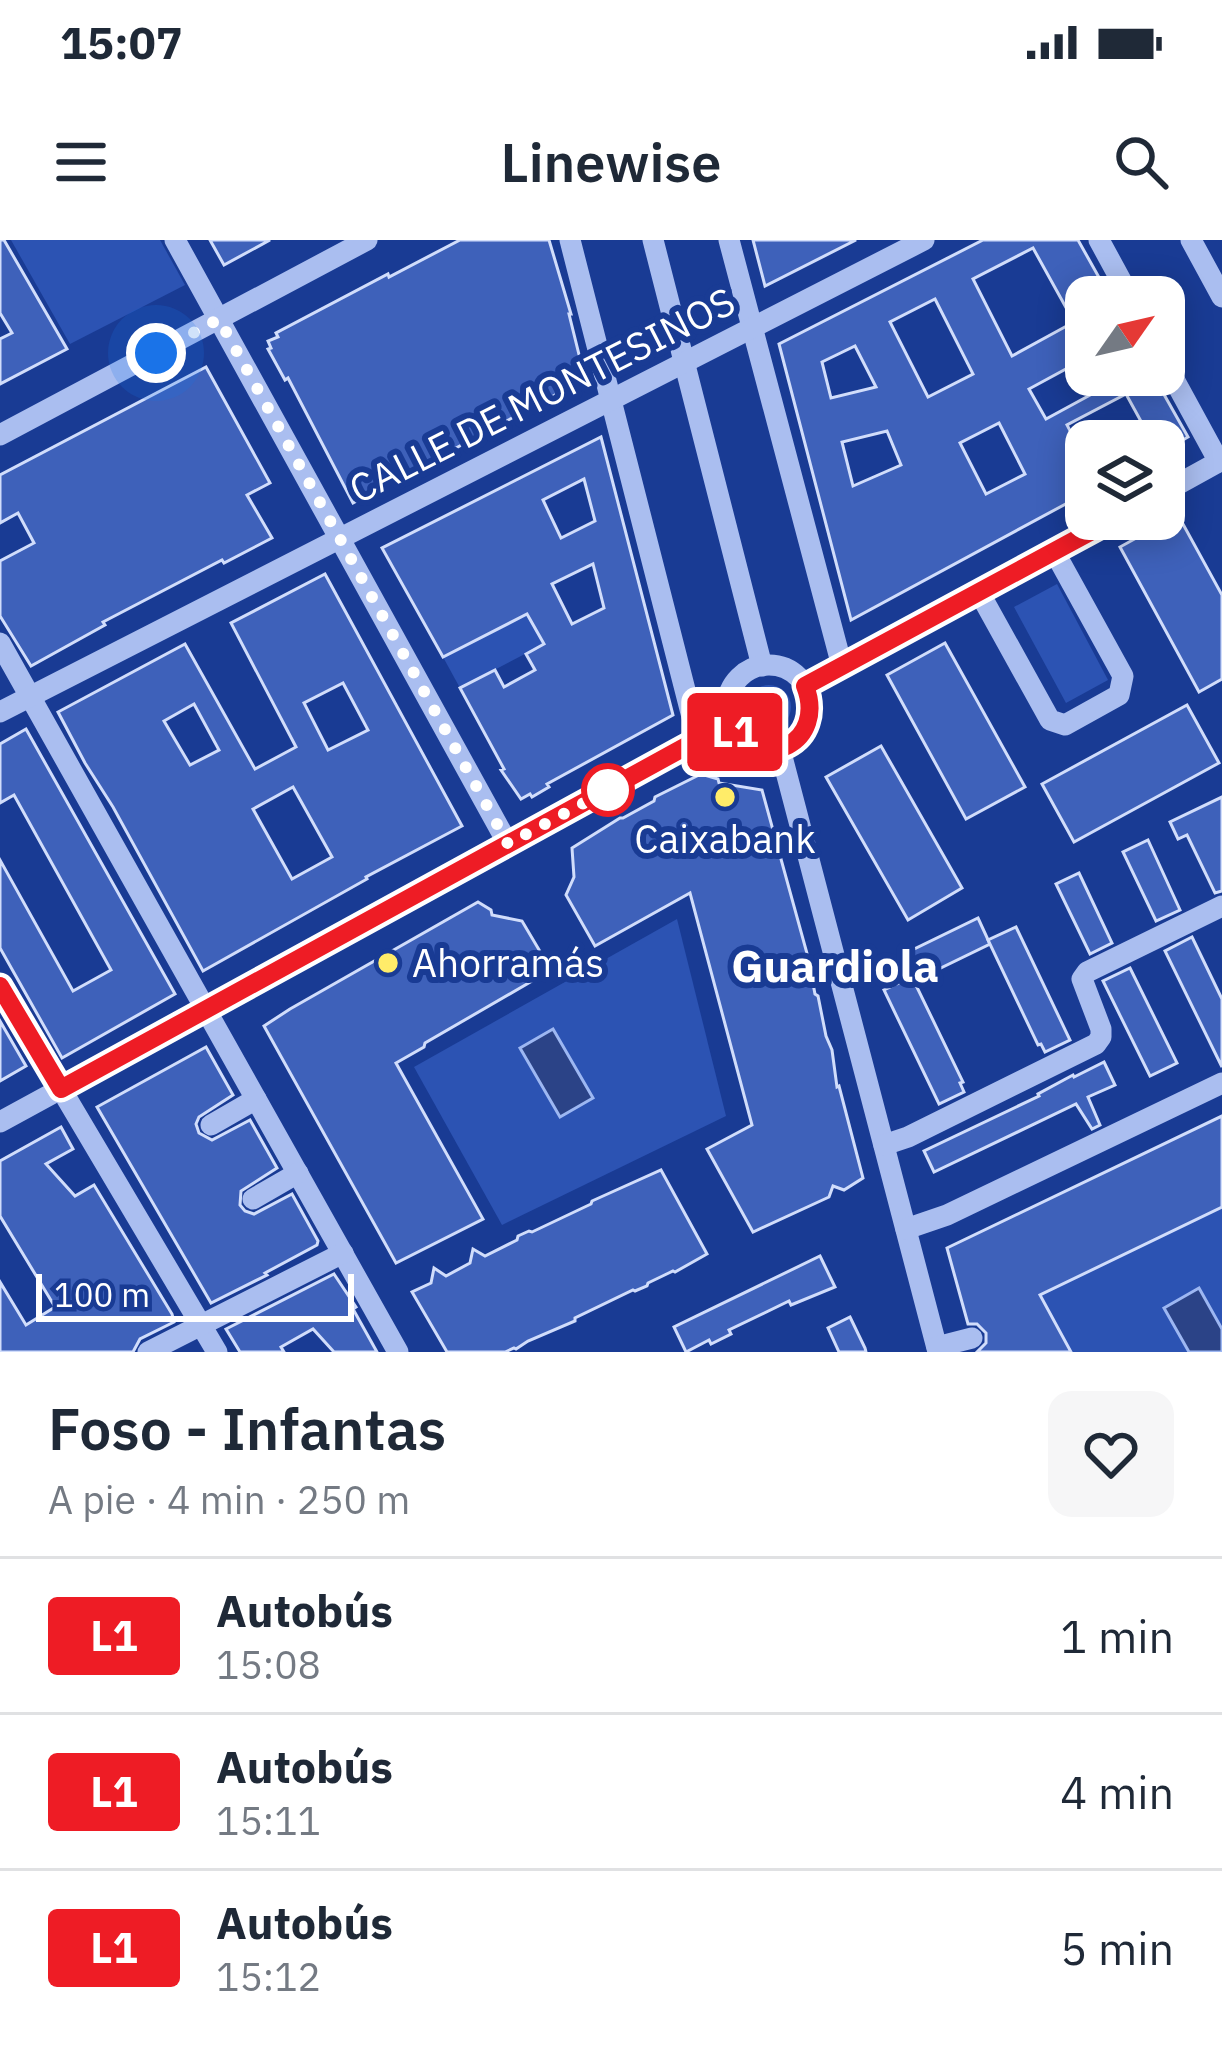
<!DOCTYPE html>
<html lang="es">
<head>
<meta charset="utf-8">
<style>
	:root { --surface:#fff; --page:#f6f6f7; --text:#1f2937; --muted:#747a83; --line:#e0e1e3 }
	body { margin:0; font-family:"IBM Plex Sans",sans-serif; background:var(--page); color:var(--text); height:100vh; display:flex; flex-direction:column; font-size:45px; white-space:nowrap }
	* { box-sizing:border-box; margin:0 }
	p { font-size:39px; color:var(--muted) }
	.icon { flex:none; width:66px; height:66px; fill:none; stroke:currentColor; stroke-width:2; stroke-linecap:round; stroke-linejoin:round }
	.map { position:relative; height:1112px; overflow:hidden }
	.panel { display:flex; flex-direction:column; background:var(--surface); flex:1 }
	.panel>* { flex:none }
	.badge { padding:0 24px; border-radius:9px; font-size:42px; line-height:78px }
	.needle { width:78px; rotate:56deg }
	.controls { position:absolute; left:1065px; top:36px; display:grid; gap:24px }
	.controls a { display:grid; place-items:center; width:120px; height:120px; border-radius:24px; background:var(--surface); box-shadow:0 6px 30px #0003; font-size:60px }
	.scale { position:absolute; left:36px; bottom:30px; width:318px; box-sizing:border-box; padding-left:12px; border:6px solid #fff; border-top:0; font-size:33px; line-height:42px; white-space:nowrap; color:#fff; -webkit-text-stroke:9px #193b94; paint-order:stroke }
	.you { position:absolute; width:60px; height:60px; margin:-30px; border:9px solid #fff; border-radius:50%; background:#1a73e8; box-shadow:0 0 0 18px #1a73e833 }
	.map>.badge { position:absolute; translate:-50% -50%; box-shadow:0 0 0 6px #fff }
	.round { display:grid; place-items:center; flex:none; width:126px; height:126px; border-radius:24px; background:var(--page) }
	.overview { display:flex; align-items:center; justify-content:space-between; height:204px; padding:0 48px }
	h1 { font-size:57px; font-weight:600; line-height:90px }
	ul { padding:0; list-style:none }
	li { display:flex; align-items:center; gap:36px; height:156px; padding:0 48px; border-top:3px solid var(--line) }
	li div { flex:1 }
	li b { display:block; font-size:45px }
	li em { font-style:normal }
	li .badge { min-width:132px; font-weight:700; text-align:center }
	.status { display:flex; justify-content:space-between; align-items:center; height:84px; padding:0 60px; background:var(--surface); direction:ltr }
	.status svg { height:33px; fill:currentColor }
	header { display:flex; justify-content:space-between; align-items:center; height:156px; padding:0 48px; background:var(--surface); font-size:54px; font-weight:600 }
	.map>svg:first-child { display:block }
</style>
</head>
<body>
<div class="status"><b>15:07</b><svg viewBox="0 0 49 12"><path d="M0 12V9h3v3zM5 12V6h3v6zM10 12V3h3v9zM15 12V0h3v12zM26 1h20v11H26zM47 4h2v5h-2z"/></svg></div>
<header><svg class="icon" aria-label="menu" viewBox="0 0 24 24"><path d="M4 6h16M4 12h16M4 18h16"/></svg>Linewise<svg class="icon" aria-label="search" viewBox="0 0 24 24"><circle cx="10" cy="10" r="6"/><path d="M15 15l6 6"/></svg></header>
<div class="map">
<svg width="1222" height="1112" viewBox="0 0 1222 1112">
	<rect width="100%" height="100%" fill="#193b94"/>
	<g fill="#2c53b3">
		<path d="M11 0H160L185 45 70 104Z"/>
		<path d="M1057 344 1108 440 1066 463 1014 367Z"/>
		<path d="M527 374 544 404 460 448 443 417Z"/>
		<circle cx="769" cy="467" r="22"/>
		<path d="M677 679 726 876 502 985 414 827Z"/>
		<path d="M1222 967V1112H1071L1040 1055Z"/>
	</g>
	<g fill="#2b4387" stroke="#9db7f2" stroke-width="3">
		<path d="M553 789 593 858 560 877 520 808Z"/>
		<path d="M1199 1048 1222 1089V1112H1189L1164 1068Z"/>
	</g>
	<g fill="#3e61ba" stroke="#d1ddfb" stroke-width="3" fill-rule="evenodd">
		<path d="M0 0H4L67 109 0 144V99L12 93 0 73Z"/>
		<path d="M210 0H270L224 25Z"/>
		<path d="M460 0H549L571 74H569L585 139 353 263 288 138 285 140 268 109 271 108 268 101 278 97 276 93 388 34 389 37Z"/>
		<path d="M753 0H856L765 46Z"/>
		<path d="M983 0H1078L1110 57H1086V118L1029 149 1046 179 1127 135H1153L1188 197 1164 211V201H1114L1143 185 1126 154 1067 185 1086 221V253L851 380 779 104ZM1033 8 1074 82 1012 116 973 39ZM935 59 973 134 928 157 890 82ZM855 106 876 147 831 158 822 122ZM999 183 1025 234 986 254 960 203ZM887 191 901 225 853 246 842 202Z"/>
		<path d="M206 127 270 243 247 255 272 298 224 323 222 320 103 382 105 385 31 426 0 376V321L34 303 18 273 0 283V235Z"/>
		<path d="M601 197 673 475 547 544 549 547 532 557 530 554 521 559 501 530 504 529 460 448 495 430 504 447 535 430 526 414 544 404 527 374 443 417 382 308ZM584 239 595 281 561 298 543 260ZM593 324 604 368 572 384 552 344Z"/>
		<path d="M1178 275 1222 355V439L1199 452 1120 307Z"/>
		<path d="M325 334 462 586 366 637 367 639 203 731 113 567 85 523 58 472 185 404 255 529 296 507 231 383ZM343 443 368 490 328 510 304 463ZM194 464 219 510 190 525 164 481ZM293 547 332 617 292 639 253 569Z"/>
		<path d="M945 403 1025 547 966 579 887 435Z"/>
		<path d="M1187 465 1219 523 1074 602 1042 544Z"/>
		<path d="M26 489 175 754 62 818 0 708V620L73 751 111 730 14 555 0 563V504Z"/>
		<path d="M881 506 962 648 908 680 826 537Z"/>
		<path d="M701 534 718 539 719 543 762 550 808 717 815 754 818 756 826 796 832 810 837 847 839 846 863 938 844 950 833 946 829 957 753 992 707 909 752 885 690 653 595 706 566 655 574 637 572 608 620 578H623L654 561 655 557Z"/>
		<path d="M1222 557V651L1215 653 1187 595 1178 599 1170 582Z"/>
		<path d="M1148 600 1180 670 1156 681 1123 612Z"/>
		<path d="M1079 633 1112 703 1090 714 1056 644Z"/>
		<path d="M478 662 491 670 492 675 522 681 551 730 425 803 424 807 396 823 483 979 396 1023 264 786 290 769Z"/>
		<path d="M978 678 990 704 914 741 902 715Z"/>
		<path d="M1016 687 1070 800 1045 812 1041 804 1038 805 988 700Z"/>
		<path d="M1192 697 1222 759V827L1165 711Z"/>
		<path d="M1130 728 1177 823 1150 836 1103 741Z"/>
		<path d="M912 737 963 842 960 843 964 852 939 864 884 750Z"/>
		<path d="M0 781 26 826 0 841Z"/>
		<path d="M206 807 233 855 199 877 196 884 199 893 212 900 250 880 277 928 241 951 240 965 245 971 254 974 292 954 318 1001 317 1005 265 1033 267 1035 211 1063 97 867Z"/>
		<path d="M1104 822 1115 845 1088 857 1100 885 1092 889 1076 864 934 932 924 911 1039 856 1038 854 1073 835 1074 837Z"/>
		<path d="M1222 876V967L1040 1055 1071 1112H977L986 1103V1093L977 1084H968L947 1008Z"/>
		<path d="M61 887 73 909 46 924 75 956 94 945 172 1074 174 1082 140 1099 133 1112H0V1042L26 1085 55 1067 0 976V921Z"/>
		<path d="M661 930 707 1014 675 1032 673 1031 648 1043 647 1046 635 1051 633 1050 575 1078V1081L528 1101 516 1109 514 1108 505 1112H447L412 1052 431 1043 434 1028 446 1036 470 1023 473 1009 485 1016 517 1000 518 996 529 991 532 992 591 964 592 961Z"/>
		<path d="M820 1016 835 1047 791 1065 789 1061 729 1090 731 1094 711 1104 709 1100 686 1112 674 1087Z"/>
		<path d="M334 1034 356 1067 353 1069 377 1112H334L313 1089 281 1107 284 1112H240L226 1089Z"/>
		<path d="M850 1077 865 1108 866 1112H839L828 1088Z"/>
	</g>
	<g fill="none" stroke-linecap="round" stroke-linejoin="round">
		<g stroke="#aabef0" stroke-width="21">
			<path d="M175 0 508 604"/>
			<path d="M570 0 692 477 703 497"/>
			<path d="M653 0 762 426"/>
			<path d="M729 0 842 426"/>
			<path d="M1099 0 1130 57"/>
			<path d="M1191 0 1222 57"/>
			<path d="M1164 121 1219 222"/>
			<path d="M0 195 367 0"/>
			<path d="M1164 252 1222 220"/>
			<path d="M979 352 1050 480 1065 485 1119 455 1123 436 1054 311"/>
			<path d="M0 403 398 1112"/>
			<circle cx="769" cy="467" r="42"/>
			<path d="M805 446 1114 279"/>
			<path d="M0 472 924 0"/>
			<path d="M780 509 938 1112"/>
			<path d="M0 746 217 1112"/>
			<path d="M0 882 730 484"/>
			<path d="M211 885 256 859"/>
			<path d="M884 905 908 897 1096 804 1101 797V789L1082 739 1087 732 1222 666"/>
			<path d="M253 959 298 933"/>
			<path d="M906 989 947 975 1222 843"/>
			<path d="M937 1107 972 1098"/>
			<path d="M148 1112 343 1013"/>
		</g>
	</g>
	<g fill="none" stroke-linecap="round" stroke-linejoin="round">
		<g stroke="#fff" stroke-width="27">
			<path id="line" d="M0 746 61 849 703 497 730 484C763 535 827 502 805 446L1114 279"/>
		</g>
		<use href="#line" stroke="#ee1c25" stroke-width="18"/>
		<path stroke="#fff" stroke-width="12" stroke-dasharray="0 21.6" d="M156 113 219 79 508 604 608 550"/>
	</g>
	<circle fill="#fff" stroke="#ee1c25" stroke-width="6" cx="608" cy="550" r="24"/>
	<g fill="#ffec69" stroke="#193b94" stroke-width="4.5">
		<circle cx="725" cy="557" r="12"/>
		<circle cx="388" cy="723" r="12"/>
	</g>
	<g text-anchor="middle" stroke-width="12" stroke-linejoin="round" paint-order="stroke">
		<g font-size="39" fill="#fff" stroke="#193b94">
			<text transform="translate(542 155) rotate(-27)" y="14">CALLE DE MONTESINOS</text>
		</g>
		<g font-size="39" fill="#fff" stroke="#193b94">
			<text x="725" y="613">Caixabank</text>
			<text x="412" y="737" text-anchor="start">Ahorramás</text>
		</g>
		<g font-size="45" font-weight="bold" fill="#fff" stroke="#193b94">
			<text x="835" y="742">Guardiola</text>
		</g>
	</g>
</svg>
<div class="controls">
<a><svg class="needle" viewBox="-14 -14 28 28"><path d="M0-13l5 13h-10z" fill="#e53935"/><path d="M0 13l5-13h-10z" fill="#747a83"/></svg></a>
<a><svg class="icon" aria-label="layers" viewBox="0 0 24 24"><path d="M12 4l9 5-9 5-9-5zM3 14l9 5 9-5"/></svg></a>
</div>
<div class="scale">100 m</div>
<div class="you" style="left:156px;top:113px"></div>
<b class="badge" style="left:735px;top:492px;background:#ee1c25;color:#fff">L1</b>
</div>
<section class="panel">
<div class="overview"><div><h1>Foso - Infantas</h1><p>A pie · 4 min · 250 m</p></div><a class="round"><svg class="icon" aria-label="heart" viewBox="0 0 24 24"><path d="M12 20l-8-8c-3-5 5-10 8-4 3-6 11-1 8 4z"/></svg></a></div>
<ul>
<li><span class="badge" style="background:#ee1c25;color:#fff">L1</span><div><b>Autobús</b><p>15:08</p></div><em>1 min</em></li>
<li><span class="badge" style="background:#ee1c25;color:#fff">L1</span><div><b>Autobús</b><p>15:11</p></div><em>4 min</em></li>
<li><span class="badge" style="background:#ee1c25;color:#fff">L1</span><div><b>Autobús</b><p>15:12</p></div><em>5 min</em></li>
</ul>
</section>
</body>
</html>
